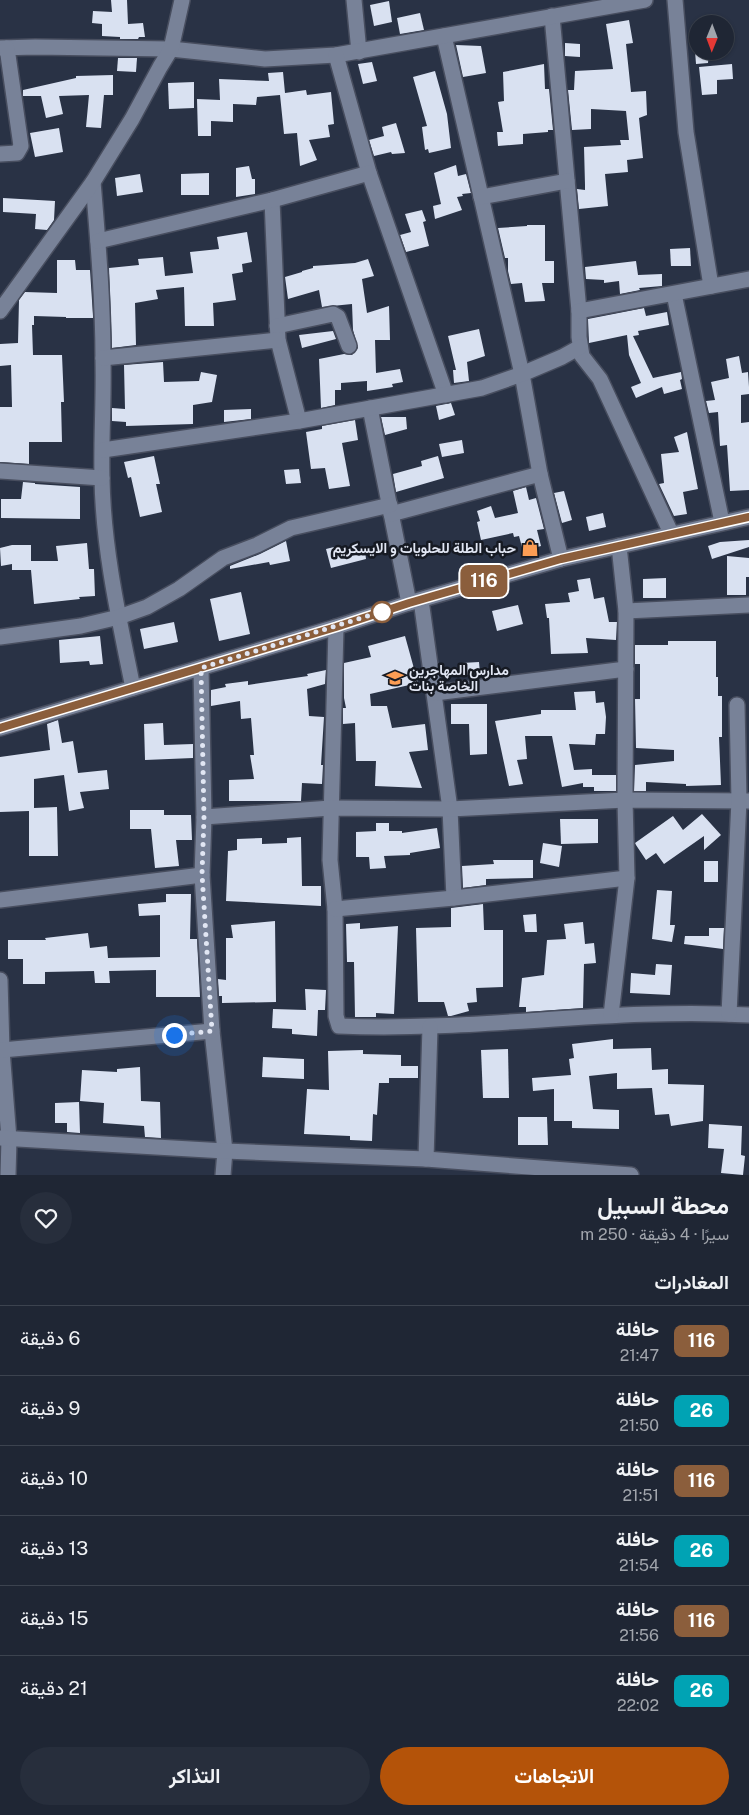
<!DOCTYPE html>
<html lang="ar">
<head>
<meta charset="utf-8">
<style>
	:root { --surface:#1f2634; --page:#272e3c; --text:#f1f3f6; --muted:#a1a5ac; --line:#3c434f; --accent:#b45309 }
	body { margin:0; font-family:"Public Sans",Vazirmatn,sans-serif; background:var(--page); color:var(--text); direction:rtl; height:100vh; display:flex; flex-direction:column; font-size:19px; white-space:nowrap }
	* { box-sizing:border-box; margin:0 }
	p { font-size:16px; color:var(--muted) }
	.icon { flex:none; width:28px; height:28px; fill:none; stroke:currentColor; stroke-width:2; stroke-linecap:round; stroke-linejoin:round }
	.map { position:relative; height:1175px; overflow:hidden; direction:ltr }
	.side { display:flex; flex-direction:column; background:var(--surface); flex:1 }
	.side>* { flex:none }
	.badge { padding:0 10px; border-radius:8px; font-size:18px; line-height:32px }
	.needle { width:32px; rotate:181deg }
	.tools { position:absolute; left:689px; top:15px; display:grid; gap:10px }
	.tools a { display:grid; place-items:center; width:45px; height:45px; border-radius:50%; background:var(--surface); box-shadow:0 1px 4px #0004,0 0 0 1px var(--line); font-size:25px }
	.you { position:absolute; width:25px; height:25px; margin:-12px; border:4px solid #fff; border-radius:50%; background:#1a73e8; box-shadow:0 0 0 8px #1a73e833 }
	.map>.badge { position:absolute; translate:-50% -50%; box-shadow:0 0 0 2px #fff }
	h2 { padding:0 20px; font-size:19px; line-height:45px }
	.round { display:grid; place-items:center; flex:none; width:52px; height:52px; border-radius:26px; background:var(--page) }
	.head { display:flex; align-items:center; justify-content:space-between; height:85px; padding:0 20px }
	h1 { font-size:24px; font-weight:700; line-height:38px }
	.cta { display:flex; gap:10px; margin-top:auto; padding:10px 20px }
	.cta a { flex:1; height:58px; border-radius:30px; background:var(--accent); color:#fff; font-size:20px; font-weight:700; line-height:58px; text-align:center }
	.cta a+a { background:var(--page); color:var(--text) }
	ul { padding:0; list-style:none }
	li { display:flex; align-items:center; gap:15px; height:70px; padding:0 20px; border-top:1px solid var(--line) }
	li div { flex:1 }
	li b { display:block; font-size:19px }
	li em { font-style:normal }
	li .badge { min-width:55px; font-weight:700; text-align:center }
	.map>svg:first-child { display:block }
</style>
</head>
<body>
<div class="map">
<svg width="749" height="1175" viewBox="0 0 749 1175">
	<rect width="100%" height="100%" fill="#293245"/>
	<g fill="#d9e1f1">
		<path d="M111 0H127L128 24 143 23 145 37H139L138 39H120V37L102 36V24L92 23 93 11 112 12Z"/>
		<path d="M389 1 392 22 374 26 370 5Z"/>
		<path d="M420 13 424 30 400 34 397 18Z"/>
		<path d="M629 20 633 43 626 44 631 92 646 91 647 115 639 118 643 158 627 160 628 172 605 174 608 206 579 209 577 189 585 190V185L584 147 621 145 620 140H629L626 111 591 109V129L572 130 568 90H574L575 71 613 69 606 24Z"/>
		<path d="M565 43 580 44V57L565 56Z"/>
		<path d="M456 45 481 46 486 73 463 77Z"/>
		<path d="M695 51H709L708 63 696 64Z"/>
		<path d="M118 58H137L136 72 117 71Z"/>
		<path d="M372 62 377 81 363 84 358 64Z"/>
		<path d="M544 64 545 89H549L553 130H548V132L523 134V144L498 146 497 132H503L498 102 504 101 503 72Z"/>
		<path d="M732 64 733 79 717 80V94L702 95 699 67Z"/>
		<path d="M435 71 447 114 451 148 429 153 428 149 425 150 422 127 427 126 413 77Z"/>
		<path d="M283 72 285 93 306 90 307 95 331 92 334 124 328 125 330 137 309 140 317 160 300 166 297 133 284 134 280 95 257 97 256 105 233 104V122L211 121V136H198L197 99 220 100 219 79 269 81 268 73Z"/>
		<path d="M113 75V95H104L101 128 86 127 89 95 59 96 63 114 46 118 41 96H23V90L76 78V76Z"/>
		<path d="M194 82V108L169 109 168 83Z"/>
		<path d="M396 123 405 153 392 154 391 152 374 156 369 140 384 136 382 127Z"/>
		<path d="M59 128 63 152 35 157 30 133Z"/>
		<path d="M456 165 458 176 466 174 471 193 462 194 463 196 457 197 462 210 435 219 433 206 441 204 434 173Z"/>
		<path d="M249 166 252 179H255V194L236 197V168Z"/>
		<path d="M209 173V195H181V174Z"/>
		<path d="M140 174 143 192 117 196 115 178Z"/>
		<path d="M3 198 55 201 54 220 47 230 35 229 36 214 3 212Z"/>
		<path d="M422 210 426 221 423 222 429 246 406 252 400 235 411 232 405 214Z"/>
		<path d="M527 225H545V261H554V283H542L545 301 525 302 522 283 511 284 508 271V258H505L498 228 527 226Z"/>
		<path d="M247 232 252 262 242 264 243 272 232 274 236 300 213 303 214 326H185L184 287 156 290 158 299 135 303 136 345 112 348 109 268 139 265 138 259 163 257 165 276 193 273 190 252 219 249 217 237Z"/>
		<path d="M690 248 691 266H671L670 249Z"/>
		<path d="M368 259 374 276 362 279 367 313 389 306 390 340H375L376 373 400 369 403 382 392 384 393 387 367 391V381L341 383V390H335V405L321 408 319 359 344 354 352 355 358 348 353 330 352 304 322 307 319 290 288 299 285 277 302 272V271L313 268V266L355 263Z"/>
		<path d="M57 260H75L76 270H90L93 316V318H66V317L34 316V325H32L33 355H62L64 402H61L62 442H29V464L0 462V407H12L11 365 0 366V344L18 343 19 300 25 292 57 293Z"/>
		<path d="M636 261 638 275 662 274V286L639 288 640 290 620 294 619 281 604 283V280L586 279 585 267Z"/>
		<path d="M644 308 646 316 667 312 669 325 638 331 639 335 633 336 653 378 681 372 682 379 680 380 682 389 664 394 662 387 636 398 631 387 641 383 629 355 627 335 589 343 588 319Z"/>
		<path d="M479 329 485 356 467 362 469 381 454 383 453 370H456L448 336Z"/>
		<path d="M333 331 336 339 302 348 299 335Z"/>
		<path d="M739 356 742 373 748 372 749 387V394L741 395V423L749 422V490L730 491 727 445 720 446 718 412 709 413 706 401 715 400 711 382 729 378 726 359Z"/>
		<path d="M163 362 164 382 199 381 201 372 217 375 212 402 193 405V424L126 426V422L112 421V408L125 409 124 365Z"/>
		<path d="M451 403 455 415 439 420 436 406Z"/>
		<path d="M251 409V419L224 422V410Z"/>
		<path d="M381 417H406L407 429 385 435Z"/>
		<path d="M355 420 358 440 342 443 350 486 329 489 325 468 311 469 306 432 322 429V426Z"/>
		<path d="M687 432 698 489 683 492 687 514 674 516 659 484 664 483 661 454 679 452 674 437Z"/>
		<path d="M462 440 464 453 442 457 439 444Z"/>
		<path d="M154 456 160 484H156L162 512 140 517 131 477 128 478 124 462Z"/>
		<path d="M438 456 444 478 396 492 393 474 422 466 421 461Z"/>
		<path d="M299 469 301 483 286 484 284 470Z"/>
		<path d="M23 482 35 483V484L80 487V519L1 518V499H21Z"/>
		<path d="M526 487 529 500 536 498 544 529 537 530 541 546 523 551 519 536 514 537 513 533 481 540 477 522 480 521 477 511 491 506 495 518 518 513 513 491Z"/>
		<path d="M564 491 572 520 562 523 554 493Z"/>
		<path d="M603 513 606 527 589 531 586 517Z"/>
		<path d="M749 540V547L712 559 708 546 720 542Z"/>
		<path d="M286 541 290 561 270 565 269 562 230 569V566L260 554Z"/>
		<path d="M87 543 89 569H94L95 596 79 597 80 599 34 604 31 570H12V564L1 566 0 548 12 545H31V561H58L56 546Z"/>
		<path d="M338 546 340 554 365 551 366 559 331 568 326 549Z"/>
		<path d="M727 556 749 558V577H746V595H727Z"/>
		<path d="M590 578 594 599 604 597 609 622H617L616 640 586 638 588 653 551 654 549 618H547L545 604 570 602 568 593 579 591 577 580Z"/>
		<path d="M666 578V598H643V579Z"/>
		<path d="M241 592 250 634 219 641 210 599Z"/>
		<path d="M518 605 523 624 497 631 492 611Z"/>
		<path d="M174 622 178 642 144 649 140 629Z"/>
		<path d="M100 636 103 664 90 665 89 661 60 663 59 640Z"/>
		<path d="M405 636 418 683 370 694 371 706H387L392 728 425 724 428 750 409 752 422 788 375 786 376 761H356L355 723 343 724V708H346L344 698V663L371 657 368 646Z"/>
		<path d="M668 641H716V677H718V696H722V737H719L721 785 686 786V784L646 782V791H634L635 765 674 761V750L636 748 635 699H640V664H635V645H668Z"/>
		<path d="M479 662 480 674 463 675 462 663Z"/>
		<path d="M326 670 325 684 307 689 309 716 324 717 321 765H323L322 784 302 783 301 801H229V780L254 779 250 755H254L251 718 241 719 240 701 211 706V690L226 687 225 684 248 681V685L308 676 307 674Z"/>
		<path d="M595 691 596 703 604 702 606 717 605 734H596L595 745 569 744 574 770 592 769V775H616V791H594V787H583V783L562 787 552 736H525L527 759 517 760 523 784 509 786 495 721 541 714V710H576L574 692Z"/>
		<path d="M451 704H487V754L470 755 469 724H451Z"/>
		<path d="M58 720 62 743 73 741 78 773 107 770 109 789 80 792 84 808 69 811 64 775 34 779V808L57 807 58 856H29V811L0 812V757L50 750 47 724Z"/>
		<path d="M163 723 164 745 193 744V758L145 760 144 724Z"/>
		<path d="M130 810H164V815H191L192 840H176L179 866 155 868 151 829H130Z"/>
		<path d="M702 814 721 835 704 850V836L664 864 656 853 646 860 636 845 635 843 673 816 683 830Z"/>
		<path d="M560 819H598V843L561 844Z"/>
		<path d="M376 823H389V831H402V833L437 828 440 848 410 853V855L384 856 386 868 370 869 369 857H356V832L376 831Z"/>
		<path d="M301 837 302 886H321V906L226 901 228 851 237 850V839L262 838V844L287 843V838Z"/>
		<path d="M543 843 562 846 559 867 540 863Z"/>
		<path d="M493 860H533V878L486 879V885L463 888 462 866 494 864Z"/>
		<rect x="704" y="861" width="14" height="21"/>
		<path d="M657 890 672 891 670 925H675L672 942 652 939Z"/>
		<path d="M166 894H191L190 939H197L200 997H156V970L109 971 110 983H95L94 971 45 972V984H23V959H8V940H46L45 938 88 933 90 948 107 946 108 958 160 957V915L139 916 138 904 166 902Z"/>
		<path d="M483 904 484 930H503V987L476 988 477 1002 467 1003 469 1011 451 1016H448L444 1002H418L416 928 451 927V908Z"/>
		<path d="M536 914 537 932H525L523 915Z"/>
		<path d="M275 921 276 1002 222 1003V996H219L218 979 226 980V938H233L231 925Z"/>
		<path d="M583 922 585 944 594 943 596 963 584 964 583 1008 526 1012V1007H519L522 978 544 975 547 940 566 939 564 924Z"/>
		<path d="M360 923V929L398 926 394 1014 376 1013V1017H355L354 962H347L346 924Z"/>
		<path d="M709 928H724L723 949 684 944 685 936H709Z"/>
		<path d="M656 964 672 965 670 995 630 993 631 973 655 975Z"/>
		<path d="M305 989 326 990 325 1010H318L317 1036 292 1034V1029L272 1028 273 1009 306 1010Z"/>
		<path d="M613 1039V1049L651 1048 652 1070 668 1069V1084L704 1085 703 1121 671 1126 669 1114 655 1115 652 1088 617 1089V1073L589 1076 593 1109 619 1110V1129L572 1128V1121H554V1089L533 1091 532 1078 571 1075 569 1059 574 1058 572 1044Z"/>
		<path d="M508 1049 509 1098H483L481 1050Z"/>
		<path d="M363 1050V1054L401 1055V1066H418V1078H389V1083H379L377 1115 373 1114 372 1141 350 1140V1136L304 1134 307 1089 329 1090 328 1051Z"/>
		<path d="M263 1057 304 1059V1079L262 1077Z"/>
		<path d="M140 1067 141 1101 160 1102 161 1138 145 1137 144 1126 103 1123 104 1103 80 1101 82 1070 117 1072V1069Z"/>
		<path d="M79 1102 80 1133 67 1132V1123H55V1103Z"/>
		<path d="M518 1117H547L548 1145H518Z"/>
		<path d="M709 1124 742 1126 741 1155 745 1156 743 1175 721 1173 724 1149 708 1148Z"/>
	</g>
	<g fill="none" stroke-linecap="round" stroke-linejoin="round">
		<g stroke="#484e5f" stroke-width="18">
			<g id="street">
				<path d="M354 0 359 52"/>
				<path d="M675 0 686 132 711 286"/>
				<path d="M552 16 579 311V337L582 356 600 379 671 533"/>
				<path d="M444 36 522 374 540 474 561 559"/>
				<path d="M0 48 35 47 171 49 265 59 336 55 645 0"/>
				<path d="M336 55 369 173 446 395"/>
				<path d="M0 154 17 153 21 146 7 48"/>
				<path d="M93 182C98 241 103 301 103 360 104 399 101 439 102 478 103 548 119 619 133 688"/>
				<path d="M481 197 567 181"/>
				<path d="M272 200 278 340 299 421"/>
				<path d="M98 241 272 200 369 173"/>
				<path d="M674 294 722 522"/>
				<path d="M0 311 93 182 132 119 160 67 171 49 182 0"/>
				<path d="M579 311 749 279"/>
				<path d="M277 326 333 314 338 317 349 346"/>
				<path d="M103 358 278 340"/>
				<path d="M370 408 409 603"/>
				<path d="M103 450 299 421 482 388 522 374 562 357 580 347"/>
				<path d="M0 471 102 478"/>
				<path d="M391 514 540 474"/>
				<path d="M421 600 450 809 454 898"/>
				<path d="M626 611 749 605"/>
				<path d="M336 627 330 860 335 909 336 1016 339 1026C476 1032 612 1007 749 1015"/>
				<path d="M0 637 81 626 119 617 147 607 179 589 223 558 257 545 291 528 390 505"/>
				<path d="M201 668 204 817 202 875 212 1031 225 1151 223 1175"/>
				<path d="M435 693 626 669"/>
				<path d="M204 817 331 808 450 809 625 800 749 801"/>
				<path d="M0 900 202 875"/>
				<path d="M335 909 454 898 627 878"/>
				<path d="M0 980 2 1050 9 1139 8 1175"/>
				<path d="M729 1014 739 800 737 705"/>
				<path d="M611 1015 627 878 625 800 626 611 619 546"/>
				<path d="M2 1050 212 1031"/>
				<path d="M0 1138 225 1151 426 1159 631 1175"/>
				<path d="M426 1159 430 1027"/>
			</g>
		</g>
		<g stroke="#484e5f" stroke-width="18">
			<path id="secondary" d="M0 728 336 627 409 603 561 559 749 517"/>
		</g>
		<use href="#street" stroke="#788298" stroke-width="15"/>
		<use href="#secondary" stroke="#788298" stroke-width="15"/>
	</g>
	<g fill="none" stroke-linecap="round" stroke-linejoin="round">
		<g stroke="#fff" stroke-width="11">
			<path id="line" d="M0 728 336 627 409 603 561 559 749 517"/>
		</g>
		<use href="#line" stroke="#8b5e3c" stroke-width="8"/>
		<path stroke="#e1e6f3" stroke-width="5" stroke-dasharray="0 9" d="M174 1035 212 1031 202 874 204 817 201 668 390 609 382 612"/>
	</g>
	<defs>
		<g id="shop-bare" transform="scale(1.35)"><path d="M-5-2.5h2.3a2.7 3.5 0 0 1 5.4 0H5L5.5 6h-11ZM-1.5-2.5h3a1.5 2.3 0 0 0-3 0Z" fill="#fc9d54" stroke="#161a23" stroke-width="2.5" paint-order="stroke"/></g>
		<g id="school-bare" transform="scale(1.35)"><path d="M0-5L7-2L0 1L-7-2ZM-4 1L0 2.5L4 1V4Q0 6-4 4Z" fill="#fc9d54" stroke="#161a23" stroke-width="2.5" paint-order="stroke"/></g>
	</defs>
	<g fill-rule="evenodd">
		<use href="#shop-bare" x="530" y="548"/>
		<use href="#school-bare" x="395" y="678"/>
	</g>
	<circle fill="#fff" stroke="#8b5e3c" stroke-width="2.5" cx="382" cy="612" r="10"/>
	<g text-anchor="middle" stroke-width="5" stroke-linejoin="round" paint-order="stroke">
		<g font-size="14" font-weight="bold" fill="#e1e6f3" stroke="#161a23" text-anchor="end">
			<text x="516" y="553">حباب الطلة للحلويات و الايسكريم</text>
			<text x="409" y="675" text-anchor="start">مدارس المهاجرين<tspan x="409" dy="16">الخاصة بنات</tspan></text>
		</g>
	</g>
</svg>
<div class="tools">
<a><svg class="needle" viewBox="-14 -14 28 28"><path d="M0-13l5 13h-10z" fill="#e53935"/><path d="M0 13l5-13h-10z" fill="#a1a5ac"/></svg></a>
</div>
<div class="you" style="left:174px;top:1035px"></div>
<b class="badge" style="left:484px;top:581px;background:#8b5e3c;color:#fff">116</b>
</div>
<section class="side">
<div class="head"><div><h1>محطة السبيل</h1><p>سيرًا · 4 دقيقة · 250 m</p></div><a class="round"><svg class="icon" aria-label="heart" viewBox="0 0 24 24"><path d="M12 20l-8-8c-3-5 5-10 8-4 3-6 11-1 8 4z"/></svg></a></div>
<h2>المغادرات</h2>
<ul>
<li><span class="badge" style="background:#8b5e3c;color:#fff">116</span><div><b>حافلة</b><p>21:47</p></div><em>6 دقيقة</em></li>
<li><span class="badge" style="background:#00a3b4;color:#fff">26</span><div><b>حافلة</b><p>21:50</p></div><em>9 دقيقة</em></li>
<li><span class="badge" style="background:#8b5e3c;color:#fff">116</span><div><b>حافلة</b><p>21:51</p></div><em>10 دقيقة</em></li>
<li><span class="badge" style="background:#00a3b4;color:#fff">26</span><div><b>حافلة</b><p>21:54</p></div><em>13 دقيقة</em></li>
<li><span class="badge" style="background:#8b5e3c;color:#fff">116</span><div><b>حافلة</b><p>21:56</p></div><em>15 دقيقة</em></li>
<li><span class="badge" style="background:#00a3b4;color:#fff">26</span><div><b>حافلة</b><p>22:02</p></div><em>21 دقيقة</em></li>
</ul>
<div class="cta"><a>الاتجاهات</a><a>التذاكر</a></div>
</section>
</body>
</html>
